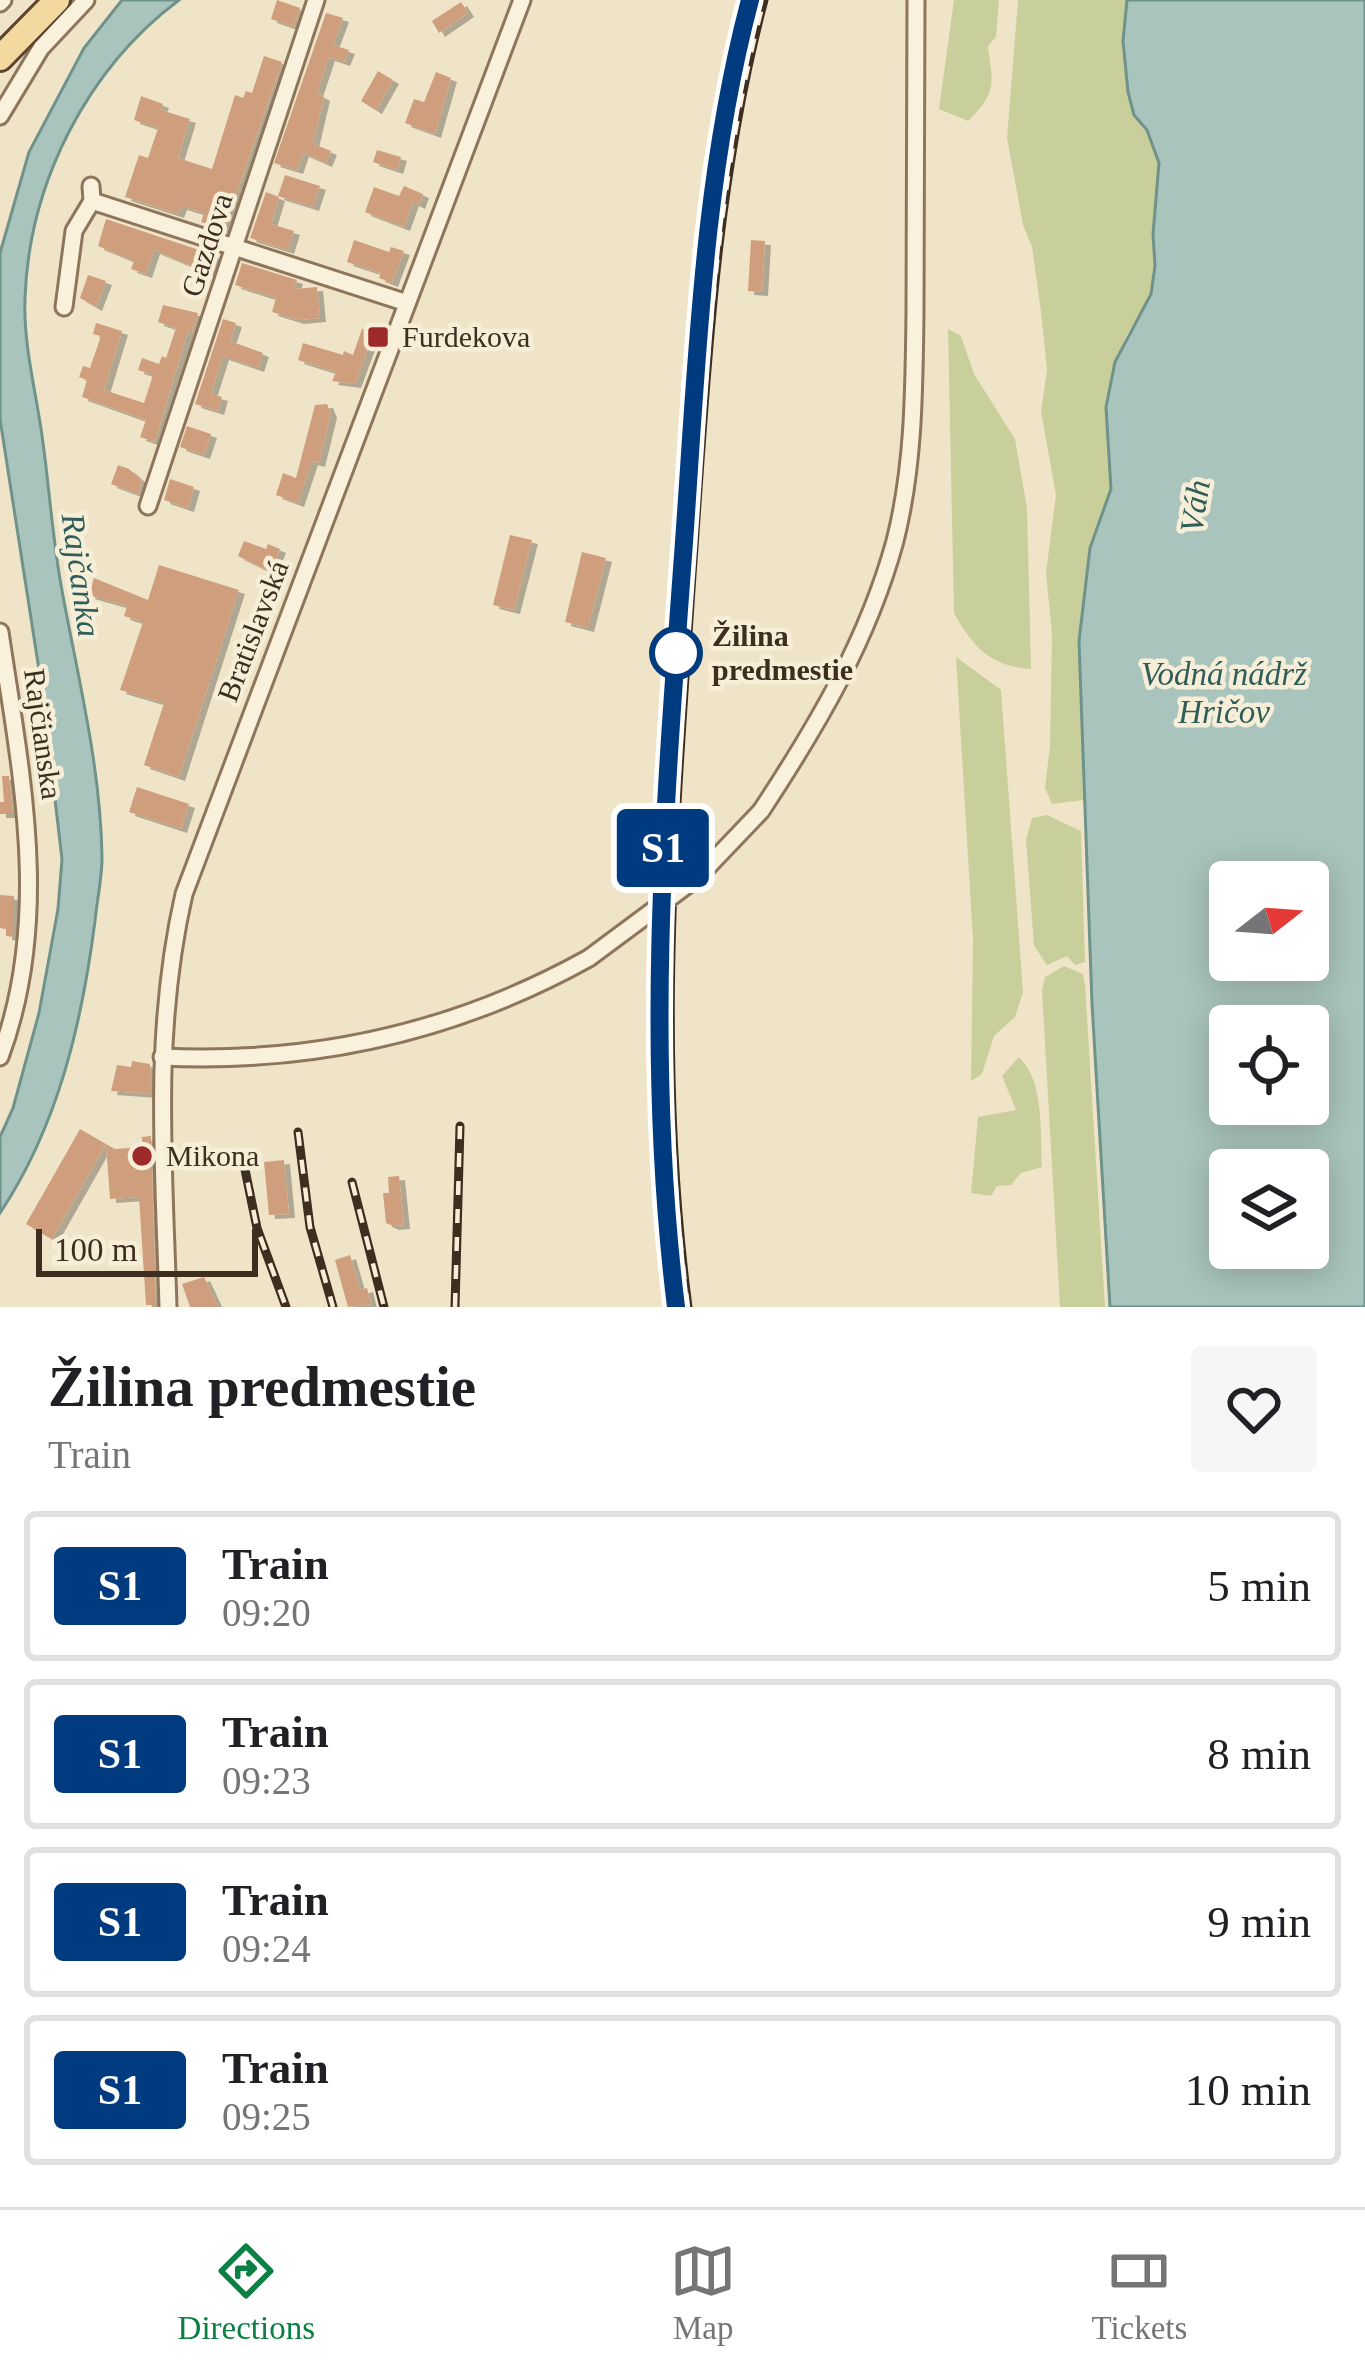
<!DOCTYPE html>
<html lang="en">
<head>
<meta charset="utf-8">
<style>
	:root { --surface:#fff; --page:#f6f6f6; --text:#202124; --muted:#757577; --line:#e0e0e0; --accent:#0b8043 }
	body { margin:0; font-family:Georgia,serif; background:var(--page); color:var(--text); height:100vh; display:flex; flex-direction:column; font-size:45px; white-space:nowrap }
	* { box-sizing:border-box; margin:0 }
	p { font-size:39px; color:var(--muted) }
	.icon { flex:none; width:66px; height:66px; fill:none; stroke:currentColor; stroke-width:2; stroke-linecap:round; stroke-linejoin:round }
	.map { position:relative; height:1307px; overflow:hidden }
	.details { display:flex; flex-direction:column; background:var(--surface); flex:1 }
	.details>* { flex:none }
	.badge { padding:0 24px; border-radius:9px; font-size:42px; line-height:78px }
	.needle { width:78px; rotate:73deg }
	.controls { position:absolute; left:1209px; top:861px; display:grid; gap:24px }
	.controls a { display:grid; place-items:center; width:120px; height:120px; border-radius:12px; background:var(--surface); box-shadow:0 6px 30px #0003; font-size:60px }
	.scale { position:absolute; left:36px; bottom:30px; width:222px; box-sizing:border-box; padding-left:12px; border:6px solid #3d2e20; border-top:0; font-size:33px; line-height:42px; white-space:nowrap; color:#3d2e20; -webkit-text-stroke:9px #f7eed8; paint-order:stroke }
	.map>.badge { position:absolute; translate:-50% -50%; box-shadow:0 0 0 6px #fff }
	.round { display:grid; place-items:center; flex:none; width:126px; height:126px; border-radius:12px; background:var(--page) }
	.summary { display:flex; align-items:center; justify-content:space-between; height:204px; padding:0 48px }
	h1 { font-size:57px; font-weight:800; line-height:90px }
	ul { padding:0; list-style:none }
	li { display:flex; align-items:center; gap:36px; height:150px; margin:0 24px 18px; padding:0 24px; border:6px solid var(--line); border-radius:12px }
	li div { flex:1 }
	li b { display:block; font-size:45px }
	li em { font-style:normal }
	li .badge { min-width:132px; font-weight:700; text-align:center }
	.dock { display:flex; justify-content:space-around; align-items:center; height:168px; border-top:3px solid var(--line); background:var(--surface); font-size:33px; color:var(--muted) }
	.dock a { display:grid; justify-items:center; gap:6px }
	.dock .active { color:var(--accent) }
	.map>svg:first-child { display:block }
</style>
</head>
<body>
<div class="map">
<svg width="1365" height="1307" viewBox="0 0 1365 1307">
	<defs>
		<filter id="shadow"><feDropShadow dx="6" dy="4" stdDeviation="0" flood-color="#0004"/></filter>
	</defs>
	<rect width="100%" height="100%" fill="#f0e4c8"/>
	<g fill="#c9cf9b">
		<path d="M954 0H999L996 37 988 46C992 84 999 90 968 121L939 109Z"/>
		<path d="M1018 0H1127L1123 41 1134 115 1147 130 1159 163 1153 234 1155 266 1151 294 1125 338 1106 431 1111 456V489L1090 548 1079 641 1084 800 1052 804 1045 788 1050 746 1052 635 1046 573 1056 495 1041 412 1047 370 1041 312 1032 247 1023 225 1007 138Z"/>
		<path d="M948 329 961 336 974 374 1015 439 1027 508 1031 669C990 666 974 648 954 613Z"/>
		<path d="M956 657 1001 690 1023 992 1015 1017 994 1036 982 1074 971 1081 973 940Z"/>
		<path d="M1047 815 1081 831 1085 962 1075 965 1067 956 1047 965 1034 946 1026 840 1032 818Z"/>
		<path d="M1064 966 1083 974 1085 985 1105 1307H1060L1042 990 1045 977Z"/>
		<path d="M1019 1057C1045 1082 1040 1133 1042 1167L1021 1173 1011 1185 997 1186 991 1196 971 1193 978 1117 1016 1110 1002 1076Z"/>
	</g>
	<g fill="#a9c4bc" stroke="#6f938a" stroke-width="3" fill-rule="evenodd">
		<path d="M122 0H179C87 69 29 183 25 298 23 346 37 395 43 443 50 494 53 545 63 596 79 682 101 770 102 858 102 878 97 900 95 921 82 1023 58 1126 0 1213V1137L13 1108 39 1013 58 909 62 859 42 689 0 419V253L29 152 84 48Z"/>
		<path d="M1127 0H1365V1307H1110L1092 1004 1079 641 1090 548 1111 489 1106 407 1115 362 1151 294 1155 266 1153 234 1159 163 1147 130 1134 115 1128 92 1123 41ZM1308 882V960H1230V882ZM1308 1026V1104H1230V1026ZM1308 1170V1248H1230V1170Z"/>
	</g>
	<g fill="#cf9f7d" filter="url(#shadow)">
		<path d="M277 0 300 8 294 27 271 19Z"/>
		<path d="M461 2 468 13 439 33 432 21Z"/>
		<path d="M326 13 343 18 333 45 349 50 344 62 329 57 317 93 324 97 313 144 331 151 326 163 303 153 297 170 274 163Z"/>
		<path d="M264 56 282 62 224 230 201 222 204 213 181 206 178 214 125 197 139 155 148 158 158 128 134 120 141 96 163 104 161 110 190 119 178 158 212 169 235 95 243 98 246 91 252 93Z"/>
		<path d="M378 71 393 80 376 110 361 101Z"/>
		<path d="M436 72 451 78 435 134 405 123 414 99 424 102Z"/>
		<path d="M377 150 401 157 397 170 373 162Z"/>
		<path d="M285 175 320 186 313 207 278 196Z"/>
		<path d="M404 186 423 194 419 205 413 202 404 227 365 212 374 187 399 196Z"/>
		<path d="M266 192 279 197 271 224 294 231 288 250 250 238Z"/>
		<path d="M106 219 217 256 211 274 154 250 146 274 131 269 134 261 98 246Z"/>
		<path d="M354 240 389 252 391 247 404 251 392 283 379 278 381 273 347 262Z"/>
		<path d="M751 240 765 241 762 292 748 291Z"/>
		<path d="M242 263 297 280 294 289 317 287 320 318 298 320 272 312 276 298 235 285Z"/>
		<path d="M88 275 106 281 96 307 80 298Z"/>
		<path d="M163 305 198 313 192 332 188 331 155 442 140 437 146 420 82 397 87 380 79 377 83 366 90 368 101 336 93 334 96 323 122 331 104 390 144 403 153 375 138 370 142 358 159 364 162 356 166 358 176 328 158 322Z"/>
		<path d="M223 319 236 323 230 341 263 353 258 368 223 356 211 394 222 397 218 411 195 404Z"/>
		<path d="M362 329 374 333 355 384 332 381 336 372 298 360 303 343 343 355 344 351 353 355Z"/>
		<path d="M327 404 331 414 319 463 312 461 298 503 276 495 283 473 296 478 315 405Z"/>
		<path d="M187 426 211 434 204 455 180 447Z"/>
		<path d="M118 465 129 469 142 481 138 494 111 484Z"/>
		<path d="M170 479 194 487 188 508 164 500Z"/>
		<path d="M510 535 532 540 514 610 493 605Z"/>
		<path d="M244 541 266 549 268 544 280 549 271 572 238 556Z"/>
		<path d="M582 552 606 558 588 628 565 622Z"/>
		<path d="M159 565 239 590 179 777 144 765 164 703 120 690 143 622 124 616 127 606 89 595 94 578 148 600Z"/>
		<path d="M2 776H9L13 814H0V802H4Z"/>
		<path d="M137 787 189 804 181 829 129 812Z"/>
		<path d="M0 895 14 896V937L6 936V929L0 928Z"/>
		<path d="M132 1061 150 1064 151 1094 111 1091 117 1065 131 1067Z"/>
		<path d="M80 1129 106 1144 52 1239 26 1224Z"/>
		<path d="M151 1136 156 1305H146L139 1197 110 1199 106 1144 115 1149 142 1147V1137Z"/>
		<path d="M284 1160 289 1214 269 1215 264 1162Z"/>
		<path d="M399 1176 404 1225 393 1226 386 1223 383 1193H389L388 1177Z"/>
		<path d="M350 1255 360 1290 367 1288 371 1304 348 1307 335 1260Z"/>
		<path d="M204 1277 218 1307H190L182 1284Z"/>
	</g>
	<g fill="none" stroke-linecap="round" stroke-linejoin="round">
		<g stroke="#8d765c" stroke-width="21">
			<g id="minor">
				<path d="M0 3 3 0"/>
				<path d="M0 116 41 48 86 0"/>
				<path d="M92 201 407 303"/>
				<path d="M64 307 74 231 92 201 91 186"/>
				<path d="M148 506 316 0"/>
				<path d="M0 632C21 774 52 917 0 1057"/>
				<path d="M761 811C817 726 868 640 895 541 914 466 914 389 915 313 916 208 916 104 916 0"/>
				<path d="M162 1057C314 1064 456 1032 589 958"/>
				<path d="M168 1307C164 1165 152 1034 184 894L522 0"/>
			</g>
		</g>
		<g stroke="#5b4430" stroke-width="30">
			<path id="primary" d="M0 58 57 0"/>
		</g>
		<use href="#minor" stroke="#faf1dc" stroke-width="15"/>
		<use href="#primary" stroke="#f3d9a0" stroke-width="24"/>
		<g stroke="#3d2e20" stroke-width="9">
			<g id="rail">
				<path d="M298 1132 310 1227 333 1307"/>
				<path d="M242 1155 257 1228 286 1307"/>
				<path d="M352 1182 384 1307"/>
				<path d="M455 1307 460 1126"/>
				<path d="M688 1307C655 1056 675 825 692 575 706 382 714 188 764 0"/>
			</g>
		</g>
		<use href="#rail" stroke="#f7eed8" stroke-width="4.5" stroke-dasharray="14" stroke-linecap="butt"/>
		<g stroke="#8d765c" stroke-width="21" stroke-linecap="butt">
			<path id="minor-bridge" d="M589 958 698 877 761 811"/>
		</g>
		<use href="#minor-bridge" stroke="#faf1dc" stroke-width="15"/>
	</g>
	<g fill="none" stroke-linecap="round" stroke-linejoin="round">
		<g stroke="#fff" stroke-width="27">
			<path id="line" d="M676 1307C644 1048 665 802 684 542 697 361 703 177 750 0"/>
		</g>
		<use href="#line" stroke="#003b80" stroke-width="18"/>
	</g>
	<g fill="#9e2a2b" stroke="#f7eed8" stroke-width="4.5">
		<rect x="366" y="325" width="24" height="24" rx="6"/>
		<circle cx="142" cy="1156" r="12"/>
	</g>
	<circle fill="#fff" stroke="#003b80" stroke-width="6" cx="676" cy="653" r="24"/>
	<g text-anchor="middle" stroke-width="9" stroke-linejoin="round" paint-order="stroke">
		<g font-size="30" fill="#3d2e20" stroke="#f7eed8">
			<text transform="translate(207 245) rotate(-72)" y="10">Gazdova</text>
			<text transform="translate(253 631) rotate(-69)" y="10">Bratislavská</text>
			<text transform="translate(43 734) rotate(82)" y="10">Rajčianska</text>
		</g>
		<g font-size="30" fill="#3d2e20" stroke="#f7eed8" text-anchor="start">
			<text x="402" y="347">Furdekova</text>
			<text x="166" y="1166">Mikona</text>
		</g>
		<g font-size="30" font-weight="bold" fill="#3d2e20" stroke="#f7eed8" text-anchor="start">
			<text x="712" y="646">Žilina<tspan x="712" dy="34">predmestie</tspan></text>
		</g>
		<g font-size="33" font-style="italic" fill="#2f5d5a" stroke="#f7eed8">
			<text transform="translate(1194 506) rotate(-81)" y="12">Váh</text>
			<text transform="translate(82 575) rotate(82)" y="12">Rajčanka</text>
			<text x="1224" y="685">Vodná nádrž<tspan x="1224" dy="38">Hričov</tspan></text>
		</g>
	</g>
</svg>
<div class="controls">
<a><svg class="needle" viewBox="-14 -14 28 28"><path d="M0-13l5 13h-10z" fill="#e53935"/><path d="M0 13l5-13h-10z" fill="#757577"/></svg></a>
<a><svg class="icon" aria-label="locate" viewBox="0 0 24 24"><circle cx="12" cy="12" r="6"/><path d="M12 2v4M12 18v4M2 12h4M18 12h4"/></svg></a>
<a><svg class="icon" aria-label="layers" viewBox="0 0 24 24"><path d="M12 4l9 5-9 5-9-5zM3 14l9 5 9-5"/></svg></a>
</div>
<div class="scale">100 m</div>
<b class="badge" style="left:663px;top:848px;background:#003b80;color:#fff">S1</b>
</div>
<section class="details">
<div class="summary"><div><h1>Žilina predmestie</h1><p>Train</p></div><a class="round"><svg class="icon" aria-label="heart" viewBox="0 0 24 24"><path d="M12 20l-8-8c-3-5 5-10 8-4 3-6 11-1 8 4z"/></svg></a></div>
<ul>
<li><span class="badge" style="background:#003b80;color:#fff">S1</span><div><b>Train</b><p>09:20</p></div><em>5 min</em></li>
<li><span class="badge" style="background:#003b80;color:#fff">S1</span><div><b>Train</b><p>09:23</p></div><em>8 min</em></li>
<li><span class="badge" style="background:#003b80;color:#fff">S1</span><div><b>Train</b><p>09:24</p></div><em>9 min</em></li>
<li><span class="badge" style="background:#003b80;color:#fff">S1</span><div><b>Train</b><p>09:25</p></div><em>10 min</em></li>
</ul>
</section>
<nav class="dock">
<a class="active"><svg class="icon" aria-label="directions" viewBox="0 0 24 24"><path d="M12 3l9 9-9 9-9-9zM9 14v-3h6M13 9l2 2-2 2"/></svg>Directions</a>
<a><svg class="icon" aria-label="map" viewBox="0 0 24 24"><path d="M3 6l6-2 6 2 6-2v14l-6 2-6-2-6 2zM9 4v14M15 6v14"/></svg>Map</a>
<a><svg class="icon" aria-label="tickets" viewBox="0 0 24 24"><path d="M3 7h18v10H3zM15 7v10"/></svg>Tickets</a>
</nav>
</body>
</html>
